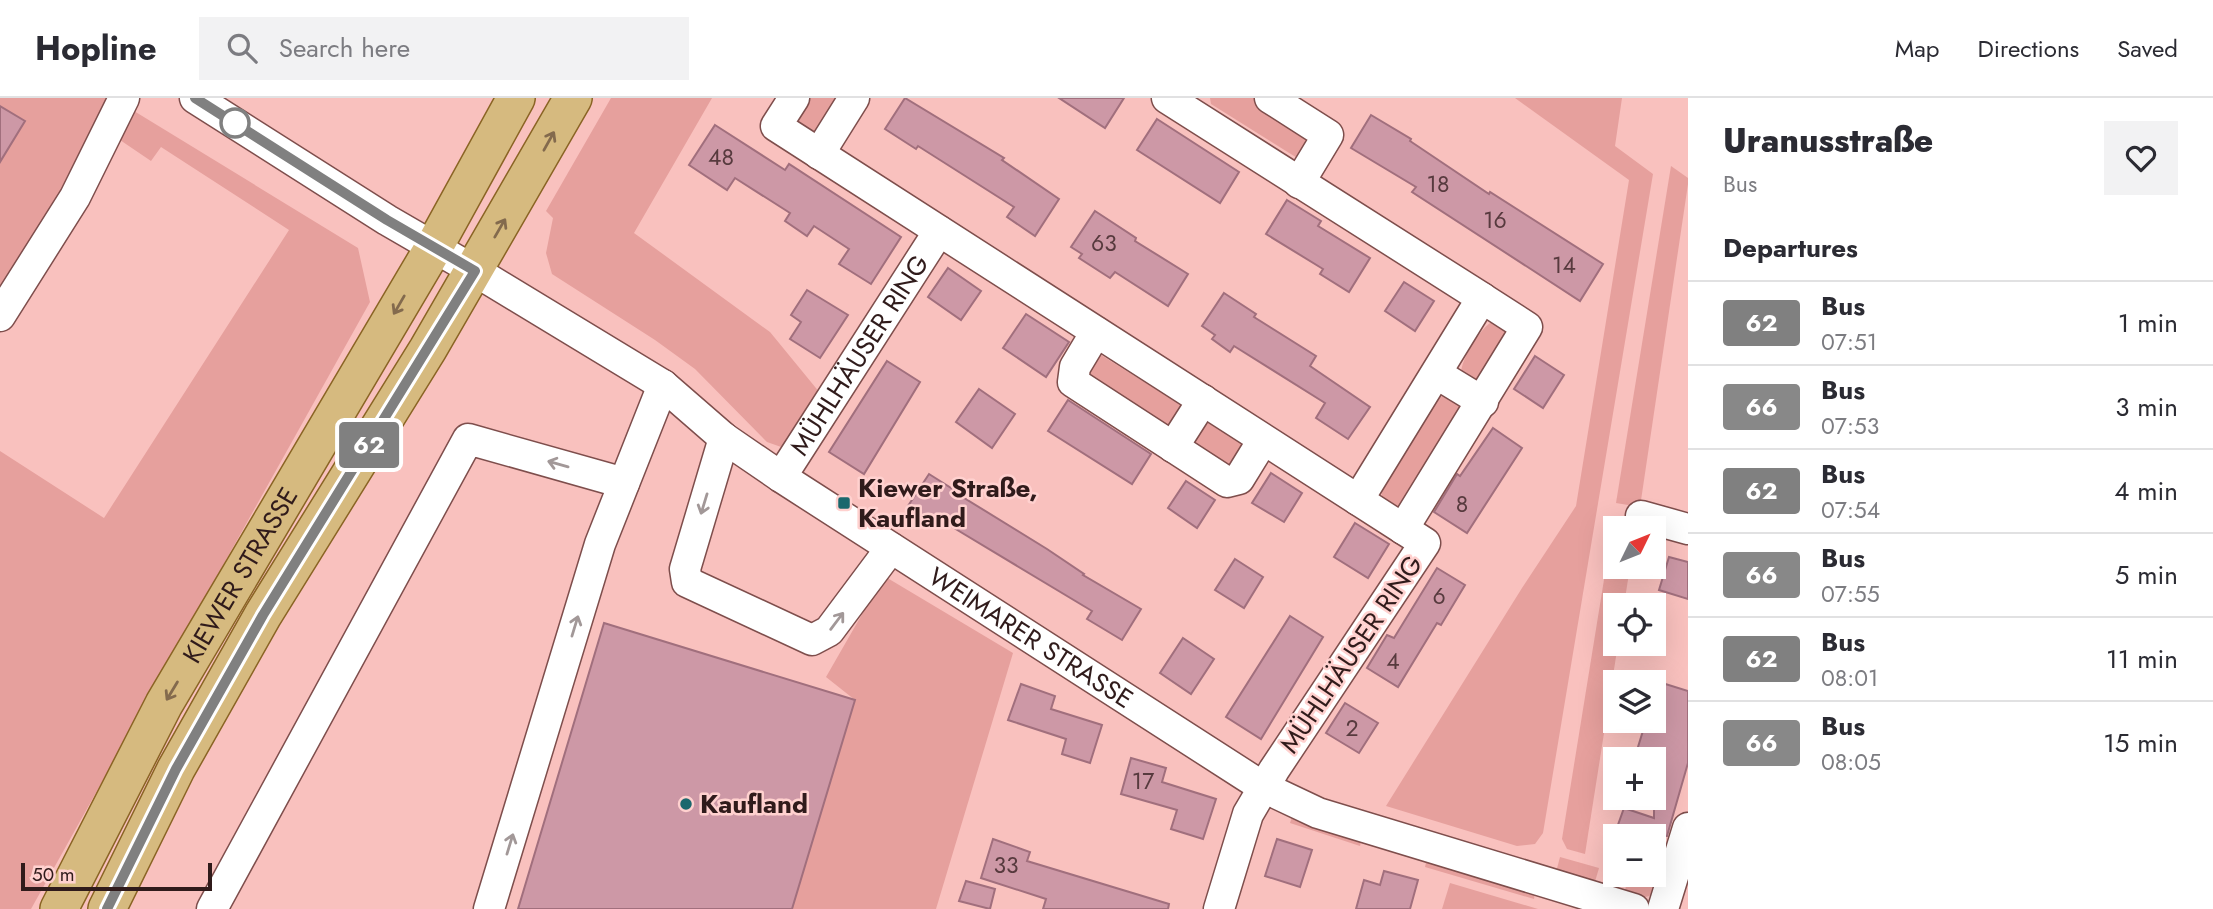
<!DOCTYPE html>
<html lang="en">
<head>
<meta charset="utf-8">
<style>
	:root { --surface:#fff; --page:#f2f2f3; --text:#2b2b33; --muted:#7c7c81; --line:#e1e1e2 }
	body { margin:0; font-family:Jost,sans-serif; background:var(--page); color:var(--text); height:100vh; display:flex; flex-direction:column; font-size:26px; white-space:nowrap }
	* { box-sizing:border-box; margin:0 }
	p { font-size:23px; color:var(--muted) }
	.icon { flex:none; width:38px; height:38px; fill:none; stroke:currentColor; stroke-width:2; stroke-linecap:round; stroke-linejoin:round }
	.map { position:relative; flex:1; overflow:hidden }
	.sheet { display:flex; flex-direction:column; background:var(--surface); width:525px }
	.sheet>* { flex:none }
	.badge { padding:0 14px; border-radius:5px; font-size:24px; line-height:46px }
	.needle { width:46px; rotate:47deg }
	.tools { position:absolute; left:1603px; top:418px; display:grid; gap:14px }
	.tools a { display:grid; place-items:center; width:63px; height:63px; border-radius:0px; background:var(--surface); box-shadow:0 7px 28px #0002; font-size:35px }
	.scale { position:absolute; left:21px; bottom:18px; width:191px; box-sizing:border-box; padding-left:7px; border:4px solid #301b1b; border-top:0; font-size:19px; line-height:24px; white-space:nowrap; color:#301b1b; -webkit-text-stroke:5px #ffd1cf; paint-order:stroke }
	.map>.badge { position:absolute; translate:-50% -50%; box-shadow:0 0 0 4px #fff }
	h2 { padding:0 35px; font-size:26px; line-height:63px }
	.round { display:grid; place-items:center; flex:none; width:74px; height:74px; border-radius:0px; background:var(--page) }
	.headline { display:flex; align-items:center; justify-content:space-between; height:119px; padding:0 35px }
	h1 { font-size:33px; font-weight:800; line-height:52px }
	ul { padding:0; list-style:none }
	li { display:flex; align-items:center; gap:21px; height:84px; padding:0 35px; border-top:2px solid var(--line) }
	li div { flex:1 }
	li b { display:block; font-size:26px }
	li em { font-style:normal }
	li .badge { min-width:77px; font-weight:700; text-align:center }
	header { display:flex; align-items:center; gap:42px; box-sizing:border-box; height:98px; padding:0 35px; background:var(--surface); border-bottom:2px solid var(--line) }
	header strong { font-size:33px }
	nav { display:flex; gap:38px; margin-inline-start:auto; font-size:24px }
	.search { width:490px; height:63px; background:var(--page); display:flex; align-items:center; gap:18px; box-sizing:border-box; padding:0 24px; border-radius:0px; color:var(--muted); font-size:26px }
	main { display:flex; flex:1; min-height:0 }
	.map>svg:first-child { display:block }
</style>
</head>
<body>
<header>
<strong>Hopline</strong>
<div class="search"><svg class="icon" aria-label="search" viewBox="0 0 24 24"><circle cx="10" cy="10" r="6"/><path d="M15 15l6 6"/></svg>Search here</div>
<nav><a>Map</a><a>Directions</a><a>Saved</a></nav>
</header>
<main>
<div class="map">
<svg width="1688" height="811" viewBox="0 0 1688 811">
	<rect width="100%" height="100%" fill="#f9c1be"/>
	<g fill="#e6a09d">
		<path d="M0 0H124L0 218Z"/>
		<path d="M611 0H712L634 135 770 234 820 295 784 350 767 344 695 271 655 242 552 176 546 155 553 120 546 113Z"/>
		<path d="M804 0H840L816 34H810L796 26Z"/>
		<path d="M1210 0H1257L1314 35 1302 63 1211 6Z"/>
		<path d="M1515 0H1622L1615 48 1653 76 1543 735 1535 746 1517 748 1386 708 1522 490 1576 408 1629 82Z"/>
		<path d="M134 13 358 150 370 204 31 811H0V353L104 420 289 132 161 49 151 63 120 42Z"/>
		<path d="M1671 68 1688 80V86L1640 409 1616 405Z"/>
		<path d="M1493 223 1511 234 1478 287 1461 275C1461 261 1481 229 1493 223Z"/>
		<path d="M1096 257H1101L1181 307 1183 315 1173 332 1088 286 1085 271Z"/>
		<path d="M1449 296 1467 308 1398 411 1382 400 1381 389 1439 299Z"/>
		<path d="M1209 325 1242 346 1244 350 1232 373 1192 347 1203 328Z"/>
		<path d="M1614 420 1637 424 1636 430H1615V469H1630L1624 507 1615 508V546H1618L1585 756 1567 751 1562 741Z"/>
		<path d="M884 478 1013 555 936 811H792L855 602 826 579Z"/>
		<path d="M1293 716 1362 740 1360 748 1290 725Z"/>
		<path d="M1560 759 1599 770 1594 787 1555 778Z"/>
		<path d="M1427 760 1536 790 1534 801 1425 769Z"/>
		<path d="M1629 779 1661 788C1650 803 1640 800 1624 795Z"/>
		<path d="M1450 785 1538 811H1442Z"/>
	</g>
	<g fill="#cd98a6" stroke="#a16f7d" stroke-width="2">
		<path d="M905 0 1004 60 1002 62 1059 101 1035 138 1007 119 1014 109 918 48 916 51 885 31Z"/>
		<path d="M1059 0H1124L1105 30Z"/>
		<path d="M0 8 25 23 0 64Z"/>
		<path d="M1371 17 1411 41 1410 43 1489 96 1490 94 1603 166 1580 203 1412 94 1416 89 1351 50Z"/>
		<path d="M1157 21 1239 74 1220 105 1137 52Z"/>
		<path d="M715 27 785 72 789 66 901 139 871 186 839 166 849 151 814 128 807 138 785 123 790 115 735 80 727 92 689 67Z"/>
		<path d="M1287 102 1321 123 1318 128 1370 160 1349 194 1320 176 1323 171 1266 136Z"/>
		<path d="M1095 113 1136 140 1135 143 1188 176 1168 208 1115 174 1110 180 1079 160 1082 156 1071 149Z"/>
		<path d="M948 170 981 193 961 222 928 199Z"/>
		<path d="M1404 184 1434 203 1415 233 1385 213Z"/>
		<path d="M807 192 848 217 820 260 790 241 801 224 791 217Z"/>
		<path d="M1224 195 1256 216 1254 219 1316 258 1310 268 1370 309 1348 341 1316 320 1325 305 1234 248 1230 254 1212 241 1215 237 1202 228Z"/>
		<path d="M1026 216 1069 244 1046 279 1003 250Z"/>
		<path d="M1535 258 1564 277 1543 310 1514 291Z"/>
		<path d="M887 263 920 284 864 376 829 354Z"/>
		<path d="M979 291 1015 316 992 350 956 324Z"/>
		<path d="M1068 302 1151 356 1132 386 1048 333Z"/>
		<path d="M1493 330 1522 350 1467 435 1434 414 1457 376 1460 378Z"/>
		<path d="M1271 375 1302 395 1284 424 1252 405Z"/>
		<path d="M929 376 962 397 961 398 1047 451 1084 476 1083 477 1141 511 1122 542 1087 521 1092 513 944 424 941 429 908 408Z"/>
		<path d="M1186 383 1215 402 1197 430 1168 410Z"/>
		<path d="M1355 425 1389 446 1368 480 1334 459Z"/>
		<path d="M1669 459 1688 464V501L1659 492Z"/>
		<path d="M1235 461 1263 479 1244 510 1215 492Z"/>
		<path d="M1437 470 1465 487 1441 527 1437 525 1398 589 1367 570 1387 537 1394 540Z"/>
		<path d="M1290 518 1323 539 1261 641 1226 619Z"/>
		<path d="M604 525 855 602 792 811H518Z"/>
		<path d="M1183 540 1214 561 1191 596 1160 575Z"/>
		<path d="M1659 584 1688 593V665L1667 738H1665L1659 760 1654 759V738H1614L1624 710 1654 720V662H1634L1646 623H1654V598Z"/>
		<path d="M1021 586 1055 598 1051 611 1102 627 1090 665 1062 656 1066 641 1008 622Z"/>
		<path d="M1345 605 1378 625 1359 655 1326 635Z"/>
		<path d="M1131 660 1166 670 1162 684 1216 701 1203 741 1171 731 1177 712 1121 696Z"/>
		<path d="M993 741 1030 754 1027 763 1169 806 1168 811H1043L1046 801 981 780Z"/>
		<path d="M1277 741 1312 752 1300 789 1265 778Z"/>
		<path d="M1384 773 1418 782 1410 811H1356L1364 782 1380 787Z"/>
		<path d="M966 783 995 791 990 811 959 803Z"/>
	</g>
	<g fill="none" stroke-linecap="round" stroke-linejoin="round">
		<g stroke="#7e4e4c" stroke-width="33">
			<g id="minor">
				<path id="s1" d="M195 0 387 122 475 173 663 287 724 340 781 379 1263 689 1318 715 1634 811"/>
				<path d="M794 0 776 28 1425 445 1274 672 1248 716 1219 811"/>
				<path d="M1167 0 1482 200 1358 402"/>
				<path d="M1270 0 1328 37 1299 85"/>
				<path d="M819 56 854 0"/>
				<path d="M0 218 75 99 124 0"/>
				<path d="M1096 234 1075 269 1073 284 1227 384 1239 381 1263 342"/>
				<path d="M1437 276 1483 304"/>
				<path d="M724 340 685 471 687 484 812 542 829 533 891 450"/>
				<path d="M1173 349 1203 302"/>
				<path id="s2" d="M781 379 939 133"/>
				<path d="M1641 418 1688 431"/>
				<path d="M1403 431 1527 229 1482 200"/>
				<path d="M212 811 468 341 624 385"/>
				<path d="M489 811 600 446 663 287"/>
				<path d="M1663 811 1688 730"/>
			</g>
		</g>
		<g stroke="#8a6424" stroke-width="40">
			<g id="major">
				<path id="s3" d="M59 811 164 606 434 149 516 0"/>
				<path d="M107 811 176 671 263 517 428 251 573 0"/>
			</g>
		</g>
		<use href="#minor" stroke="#fff" stroke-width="30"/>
		<use href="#major" stroke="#d6ba7f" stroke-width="37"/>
	</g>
	<defs><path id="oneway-shaft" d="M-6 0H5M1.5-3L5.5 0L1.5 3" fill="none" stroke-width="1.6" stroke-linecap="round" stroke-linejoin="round" transform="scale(1.75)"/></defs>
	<g stroke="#836a4d">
		<use href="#oneway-shaft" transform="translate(549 43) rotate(-61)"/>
		<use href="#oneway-shaft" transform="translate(500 130) rotate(-60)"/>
		<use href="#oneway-shaft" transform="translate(399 207) rotate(120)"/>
		<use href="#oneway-shaft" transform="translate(172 593) rotate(121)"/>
	</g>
	<g stroke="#a29898">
		<use href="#oneway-shaft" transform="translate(558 366) rotate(-164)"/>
		<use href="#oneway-shaft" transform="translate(704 406) rotate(107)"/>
		<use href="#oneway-shaft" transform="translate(837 523) rotate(-53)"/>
		<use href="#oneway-shaft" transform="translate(575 528) rotate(-73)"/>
		<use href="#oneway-shaft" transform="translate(510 746) rotate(-73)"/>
	</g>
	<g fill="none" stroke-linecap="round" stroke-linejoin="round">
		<g stroke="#fff" stroke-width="16">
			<path id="line" d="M107 811 176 671 263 517 475 173 387 122 195 0"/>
		</g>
		<use href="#line" stroke="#808080" stroke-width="10"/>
	</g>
	<circle fill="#fff" stroke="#808080" stroke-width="3.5" cx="235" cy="25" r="14"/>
	<g fill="#1a686d" stroke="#ffd1cf" stroke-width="2.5">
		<rect x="837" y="398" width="14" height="14" rx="3.5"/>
		<circle cx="686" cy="706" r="7"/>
	</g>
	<g text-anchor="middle" stroke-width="5" stroke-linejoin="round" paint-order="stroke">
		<g font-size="23" fill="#573a3e">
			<text x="721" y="67">48</text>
			<text x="1438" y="94">18</text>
			<text x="1495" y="130">16</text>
			<text x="1104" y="153">63</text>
			<text x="1564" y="175">14</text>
			<text x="1462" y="414">8</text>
			<text x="1439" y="506">6</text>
			<text x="1393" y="571">4</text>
			<text x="1352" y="638">2</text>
			<text x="1143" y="691">17</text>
			<text x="1006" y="775">33</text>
		</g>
		<g font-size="26" fill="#301b1b" stroke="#ffd1cf">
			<text dy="9" stroke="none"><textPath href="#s2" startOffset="145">MÜHLHÄUSER RING</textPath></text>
			<text dy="9" stroke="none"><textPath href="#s3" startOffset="380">KIEWER STRASSE</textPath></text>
			<text dy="9" stroke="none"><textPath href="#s1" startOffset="996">WEIMARER STRASSE</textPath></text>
			<text transform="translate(1351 556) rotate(-56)" y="9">MÜHLHÄUSER RING</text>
		</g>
		<g font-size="26" font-weight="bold" fill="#301b1b" stroke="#ffd1cf" text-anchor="start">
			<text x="858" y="399">Kiewer Straße,<tspan x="858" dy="30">Kaufland</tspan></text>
			<text x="700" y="715">Kaufland</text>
		</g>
	</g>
</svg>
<div class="tools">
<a><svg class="needle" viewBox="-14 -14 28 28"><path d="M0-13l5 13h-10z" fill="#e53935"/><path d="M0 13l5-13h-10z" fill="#7c7c81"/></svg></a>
<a><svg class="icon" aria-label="locate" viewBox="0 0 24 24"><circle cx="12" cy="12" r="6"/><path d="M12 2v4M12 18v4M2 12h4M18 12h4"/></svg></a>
<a><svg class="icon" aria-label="layers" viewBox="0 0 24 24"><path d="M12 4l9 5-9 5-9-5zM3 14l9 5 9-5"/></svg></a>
<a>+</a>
<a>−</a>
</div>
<div class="scale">50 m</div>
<b class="badge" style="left:369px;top:347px;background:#808080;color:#fff">62</b>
</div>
<section class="sheet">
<div class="headline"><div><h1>Uranusstraße</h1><p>Bus</p></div><a class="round"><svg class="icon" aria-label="heart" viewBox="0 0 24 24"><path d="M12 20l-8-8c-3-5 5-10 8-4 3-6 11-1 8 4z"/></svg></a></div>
<h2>Departures</h2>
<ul>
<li><span class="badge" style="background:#808080;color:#fff">62</span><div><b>Bus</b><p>07:51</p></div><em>1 min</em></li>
<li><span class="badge" style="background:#888;color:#fff">66</span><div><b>Bus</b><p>07:53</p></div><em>3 min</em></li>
<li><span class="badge" style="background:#808080;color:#fff">62</span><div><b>Bus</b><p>07:54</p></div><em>4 min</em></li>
<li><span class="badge" style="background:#888;color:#fff">66</span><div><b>Bus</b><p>07:55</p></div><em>5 min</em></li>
<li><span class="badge" style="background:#808080;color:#fff">62</span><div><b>Bus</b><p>08:01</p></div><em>11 min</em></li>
<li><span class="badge" style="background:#888;color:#fff">66</span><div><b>Bus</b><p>08:05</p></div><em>15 min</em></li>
</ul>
</section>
</main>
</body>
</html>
